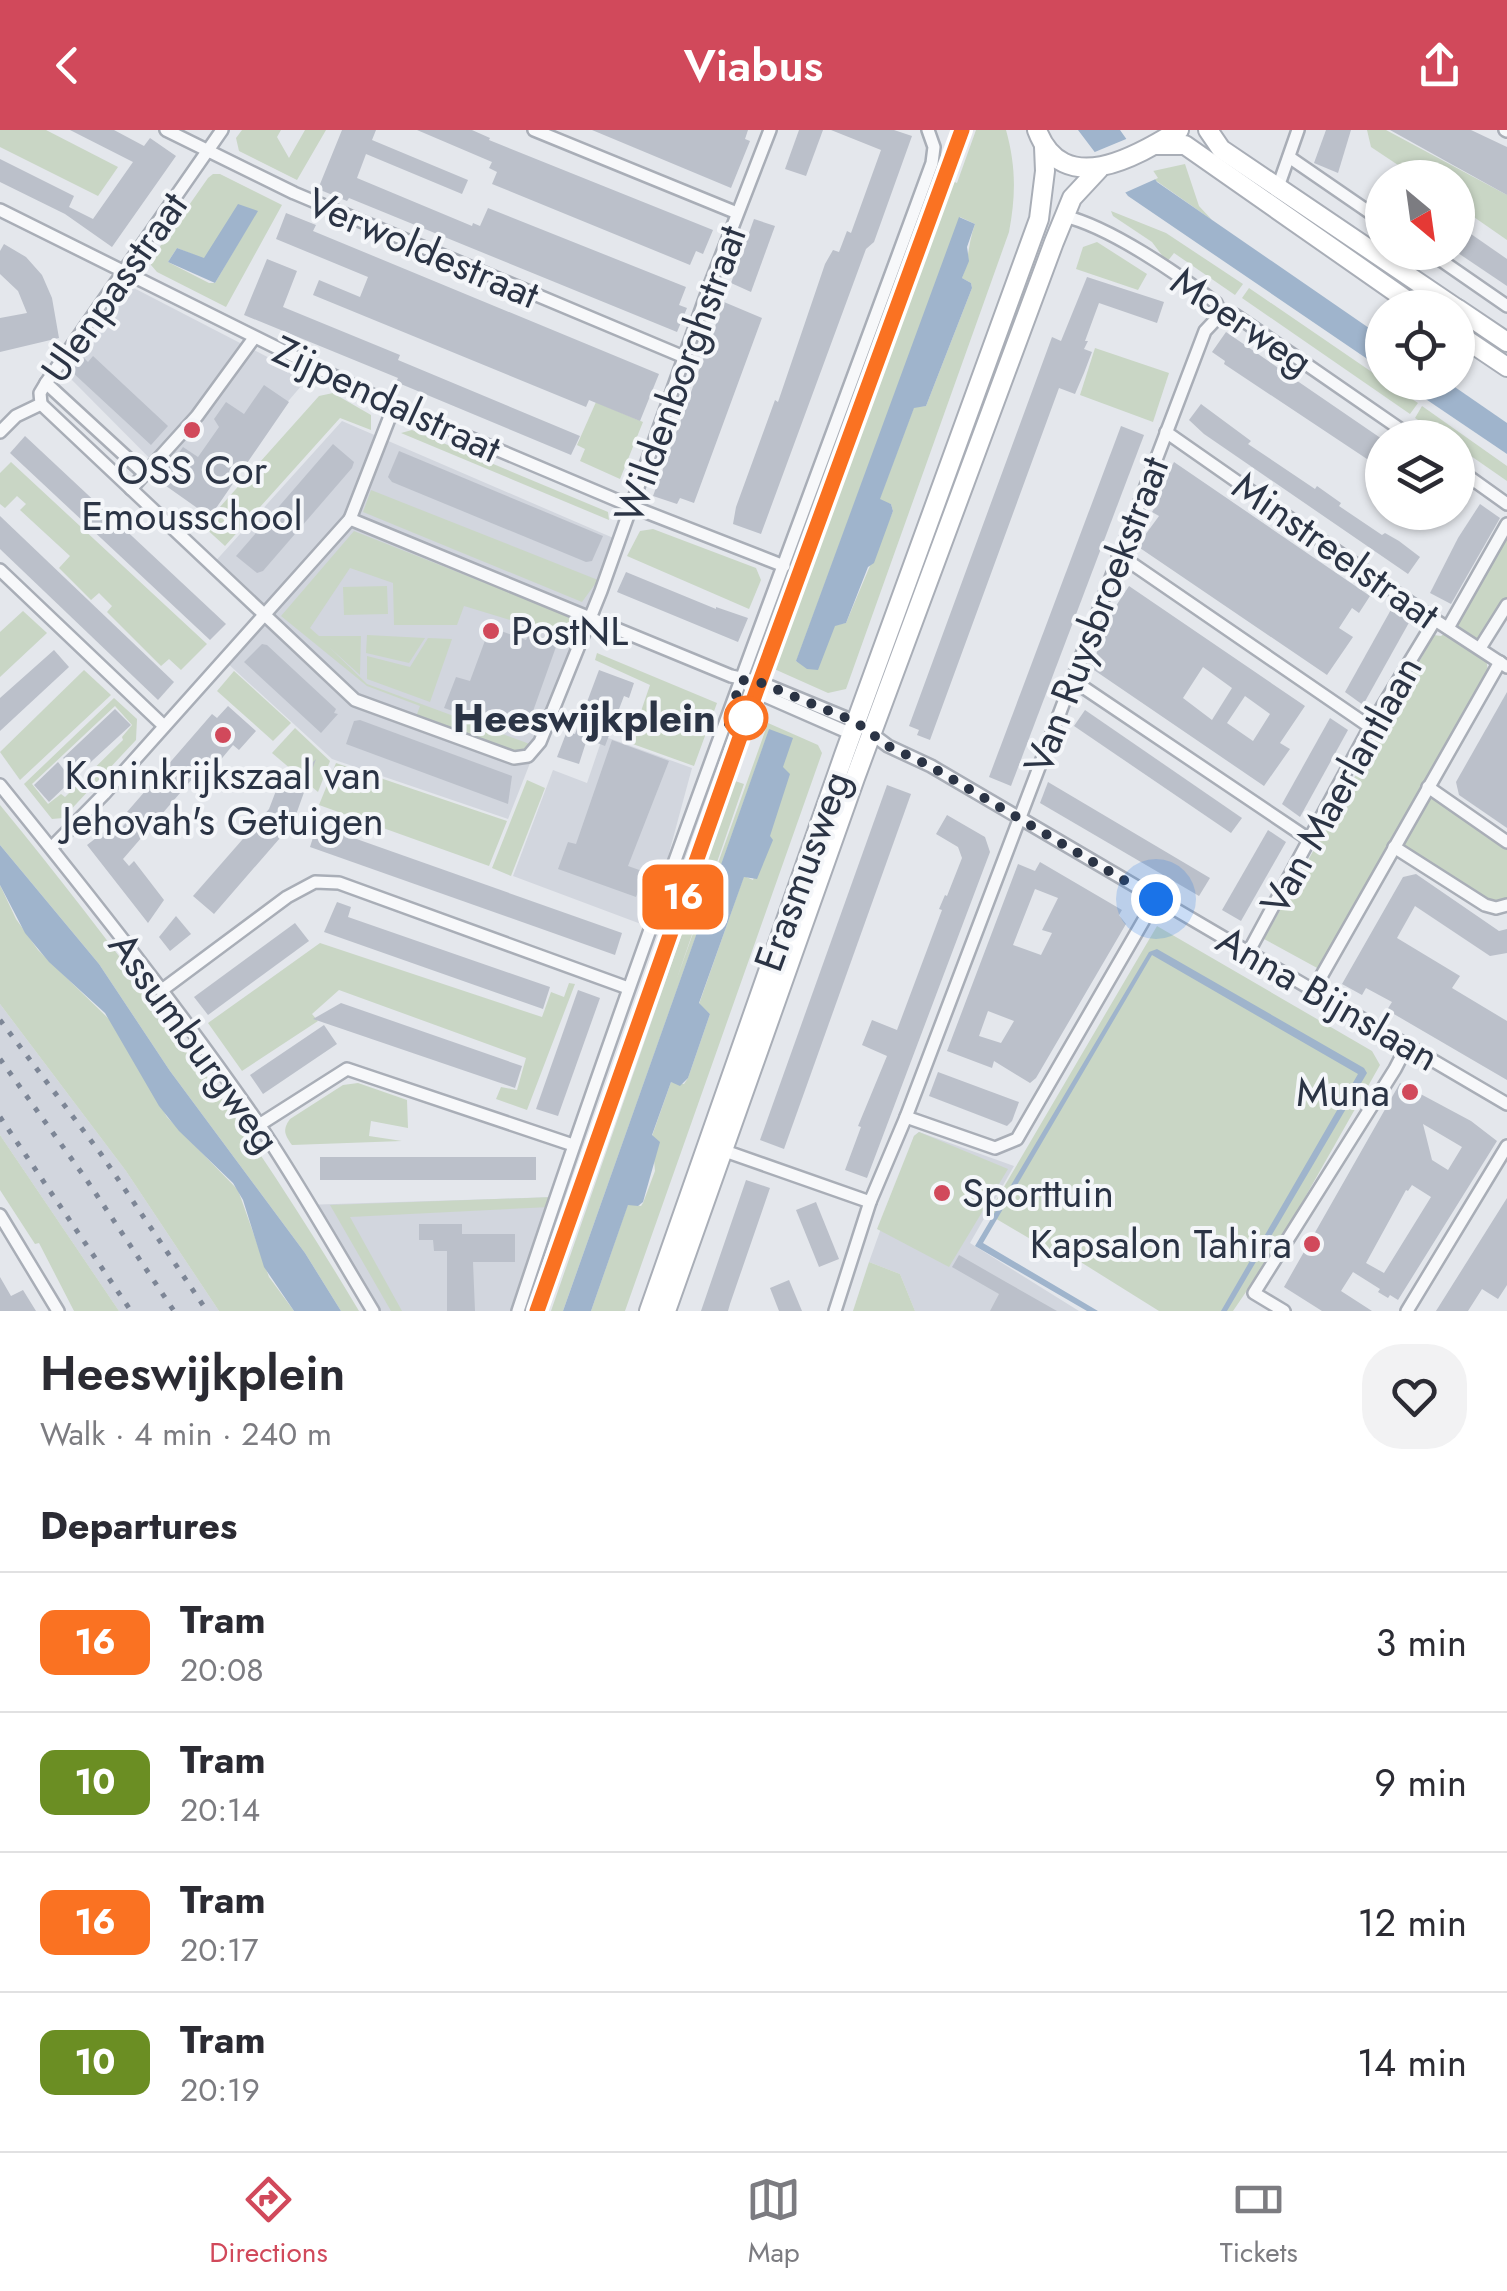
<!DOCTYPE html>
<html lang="en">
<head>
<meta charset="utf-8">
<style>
	:root { --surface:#fff; --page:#f2f2f3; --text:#2b2b33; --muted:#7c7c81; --line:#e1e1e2; --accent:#d1495b }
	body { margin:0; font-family:Jost,sans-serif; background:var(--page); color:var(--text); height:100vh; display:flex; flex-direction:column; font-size:38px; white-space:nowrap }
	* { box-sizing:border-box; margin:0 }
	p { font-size:32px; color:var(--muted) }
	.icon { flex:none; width:55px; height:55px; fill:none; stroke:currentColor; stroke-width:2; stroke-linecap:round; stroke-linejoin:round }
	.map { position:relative; height:1181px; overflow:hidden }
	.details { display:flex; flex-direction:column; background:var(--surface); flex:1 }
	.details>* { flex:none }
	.badge { padding:0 20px; border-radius:15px; font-size:35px; line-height:65px }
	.needle { width:65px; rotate:151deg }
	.controls { position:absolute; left:1365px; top:30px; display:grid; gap:20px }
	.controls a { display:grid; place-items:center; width:110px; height:110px; border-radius:50%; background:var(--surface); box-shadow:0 2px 8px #0004; font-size:50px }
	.you { position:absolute; width:50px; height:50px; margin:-25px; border:8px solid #fff; border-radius:50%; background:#1a73e8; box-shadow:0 0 0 15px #1a73e833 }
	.map>.badge { position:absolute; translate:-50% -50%; box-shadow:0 0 0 5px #fff }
	h2 { padding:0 40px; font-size:38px; line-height:90px }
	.round { display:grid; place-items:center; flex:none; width:105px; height:105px; border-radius:40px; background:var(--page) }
	.summary { display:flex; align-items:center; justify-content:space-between; height:170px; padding:0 40px }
	h1 { font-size:48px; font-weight:600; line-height:75px }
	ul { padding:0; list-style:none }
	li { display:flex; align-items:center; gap:30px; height:140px; padding:0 40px; border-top:2px solid var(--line) }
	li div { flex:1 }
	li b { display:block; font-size:38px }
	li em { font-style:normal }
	li .badge { min-width:110px; font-weight:700; text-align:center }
	header { display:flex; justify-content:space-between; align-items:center; height:130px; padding:0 40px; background:var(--accent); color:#fff; font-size:45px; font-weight:600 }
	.menu { display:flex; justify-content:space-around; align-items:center; height:140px; border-top:2px solid var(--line); background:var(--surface); font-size:28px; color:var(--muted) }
	.menu a { display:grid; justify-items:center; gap:5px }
	.menu .active { color:var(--accent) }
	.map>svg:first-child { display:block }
</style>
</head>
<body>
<header><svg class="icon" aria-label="back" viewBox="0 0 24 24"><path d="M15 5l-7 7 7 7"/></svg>Viabus<svg class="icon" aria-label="share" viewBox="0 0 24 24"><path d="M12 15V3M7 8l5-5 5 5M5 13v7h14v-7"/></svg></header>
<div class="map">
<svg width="1507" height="1181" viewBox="0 0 1507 1181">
	<rect width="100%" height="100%" fill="#e4e7ec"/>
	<g fill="#d2d6de">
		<path d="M128 155 308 248 198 377 64 242Z"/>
		<path d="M342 291 618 410 508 689 332 629 225 531 265 487 212 435Z"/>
		<path d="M603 606 692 638 649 797 513 746 553 640 587 653Z"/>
		<path d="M0 874 126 1041 219 1181H119L0 1005Z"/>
		<path d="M919 1002 1014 1036 970 1113 1079 1181H915L900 1144 869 1132 914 1006Z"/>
		<path d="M554 1067 511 1181H380L303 1075Z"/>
	</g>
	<g fill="#c9d6c5" fill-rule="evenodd">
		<path d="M0 0H46L118 37 98 66 0 17Z"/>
		<path d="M242 0H281L277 7 289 28 305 0H326L297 50 239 21 236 8Z"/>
		<path d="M976 0H1006C1016 36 1016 65 1009 102L846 559 828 563 763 534 941 46 957 53ZM960 87 975 94C968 113 969 130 962 148L971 153 972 158 926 276 914 277 879 370 891 374 893 381 846 493 835 495 796 532Z"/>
		<path d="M1367 0H1386L1507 65V110L1458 76V48L1416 47 1371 17Z"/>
		<path d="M1185 34 1199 76 1212 90 1155 50 1153 41Z"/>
		<path d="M213 44H220L282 75 226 177 157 142 151 135 152 128 208 48ZM257 81 215 153H209L168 132 177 118 204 129Z"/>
		<path d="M1111 81 1166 103 1243 154 1235 165 1174 123 1167 132 1152 112 1113 86Z"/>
		<path d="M1097 112 1147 144 1138 160 1076 139 1083 117Z"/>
		<path d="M1249 158 1382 249V252L1388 253 1418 273 1410 284 1242 168Z"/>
		<path d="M1095 218 1169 243 1153 292 1080 265Z"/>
		<path d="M333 263 371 285V300L340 288 225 416 203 396 319 266Z"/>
		<path d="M596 272 643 292 620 349 580 331 585 319 577 315Z"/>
		<path d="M1422 276 1507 336V351L1458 317V308L1444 307 1415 288Z"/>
		<path d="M412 300 608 382 609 390 401 303Z"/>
		<path d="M11 332 207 514 181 540 169 529 161 536 107 482 112 476 99 463 91 470 59 438 70 426 20 380 26 374 17 366 5 378 0 374V343Z"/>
		<path d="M371 360 598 450 582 472 363 382Z"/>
		<path d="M653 399 756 438 761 450 749 479 627 426 640 401Z"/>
		<path d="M354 401 571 487 563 506 464 476 457 495H394L393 453 350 438 310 498 319 506H361L360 545 329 517 367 554 535 616 527 629 416 587 420 576 367 556 281 486Z"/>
		<path d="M1507 402V475L1484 515 1488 541 1420 660 1507 716V772H1486L1391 709 1319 839 1264 809 1434 505 1441 506 1455 495Z"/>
		<path d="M387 456 388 484 344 485 343 457Z"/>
		<path d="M23 481 47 503 0 547V502Z"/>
		<path d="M367 505 425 508 409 533 366 523Z"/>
		<path d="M428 508 452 509 430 572 367 549V526L410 537Z"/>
		<path d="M597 523 717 573 694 636 630 613 650 555 595 530Z"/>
		<path d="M84 540 111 565 20 650 0 622Z"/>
		<path d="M234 541 291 593 273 611 217 561Z"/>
		<path d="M114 568 137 589 136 610 63 688 52 689 24 654ZM115 576 132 595 122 607 123 610 65 667 61 664 48 674 32 654Z"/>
		<path d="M768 593 818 615 822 623 625 1181H591L628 1074 641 1076 643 1073 655 1041 652 1006 671 952 684 954 688 948 710 884 699 874 744 746 753 750 789 644 782 638 769 600 563 1181H551L735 651 744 654 676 851Z"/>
		<path d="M295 598 330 631 318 662 272 623Z"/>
		<path d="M336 633 507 691 489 736 319 675Z"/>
		<path d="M527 650 545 658 511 746 492 738Z"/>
		<path d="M0 675C131 835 253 1003 359 1181H341L305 1123 170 941 99 834 0 715Z"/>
		<path d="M0 755 16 789 38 820 111 891 167 987 238 1060 269 1147 294 1181H219L126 1041 0 874Z"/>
		<path d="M1157 796 1372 921 1380 935 1278 1115 1233 1181H1159L1063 1121 1059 1126 988 1084Z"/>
		<path d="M320 813 542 887 551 862 564 867 569 853 575 854 527 980 496 969 501 957 517 960 526 928 339 860 312 884 318 891 242 941 208 893Z"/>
		<path d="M358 953 407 970 408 998 371 991 369 1006 402 1011 292 1015C285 1005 282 1000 290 989L343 955Z"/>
		<path d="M919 1002 1008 1039 949 1137 877 1099 914 1006Z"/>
		<path d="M0 1005 119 1181H74L39 1113 35 1114 0 1060Z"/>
		<path d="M554 1067 550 1077 350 1087 402 1181H391L330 1075Z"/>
		<path d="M869 1132 900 1144 915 1181H853Z"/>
	</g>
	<g fill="#9fb4cc">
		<path d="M1078 0H1120L1157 52 1382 207V239L1128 66Z"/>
		<path d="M238 74 258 81 215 153 168 132 177 118 204 128Z"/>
		<path d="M959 87 975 94 967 117 969 131 962 148 971 153 972 158 926 276 914 278 880 369 891 374 893 381 874 433 868 437 846 493 835 496 818 540 807 539 796 531Z"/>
		<path d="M1402 253H1449L1507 293V324Z"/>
		<path d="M769 599 793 608 783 637 790 644 770 706 773 710 757 749 744 747 699 873 710 884 688 948 680 956 671 952 652 1005 660 1012 643 1072 638 1076 628 1075 591 1181H563Z"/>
		<path d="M0 715 99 834 170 941 305 1123 341 1181H294L264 1137 243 1070 233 1053 179 1001 159 976 105 883 49 832 25 803 0 755Z"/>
		<path d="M1157 819 1364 938 1367 943 1227 1181H1221L1358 944 1152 825 983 1113 1098 1181H1087L975 1116 1149 822Z"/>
	</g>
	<path fill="#e4e7ec" d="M1131 7 1158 48 1122 64 1090 24Z"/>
	<g fill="#bbc0ca" fill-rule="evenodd">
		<path d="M70 0H114L144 16 150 8 176 26 112 117 65 84 0 52V29L74 66 69 77 93 89 133 32Z"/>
		<path d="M342 0H376L372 10 468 50 462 64 366 24 357 48 472 96 473 93 480 96 488 78 686 157 679 175 687 178 677 202 349 68 347 71 318 59Z"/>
		<path d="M417 0H472L490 8 489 10 713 100 703 124 696 121 690 135 492 54 497 42 489 38 492 32Z"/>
		<path d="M592 0H748L745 9 750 11 731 58Z"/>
		<path d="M799 0H823L806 46 785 39Z"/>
		<path d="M831 0H894L912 6 874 112 866 119 761 404 733 394 736 377 775 270 778 272 825 134 833 120 839 122 847 101 851 103 881 20Z"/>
		<path d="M1326 0H1351L1338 43 1314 33Z"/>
		<path d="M1390 0H1471L1507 17V65Z"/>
		<path d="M286 83 316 95 313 101 659 244 640 291 589 270 586 277 313 165 319 150 360 167 368 147 276 109Z"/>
		<path d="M754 89 775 96 751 162 731 153Z"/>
		<path d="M1458 95 1507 129V156L1458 123Z"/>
		<path d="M4 114 26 127 42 145 52 168 59 208 0 222V188L27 183 18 161 0 144V121Z"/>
		<path d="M267 129 297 141 283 177 400 225 398 230 580 306 571 325 396 252 398 248 244 185Z"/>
		<path d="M1087 147 1164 172 1157 193 1099 173 1085 211H1088L1084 219 1092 222 1084 243 1075 264 1059 258 930 610 917 605 919 600 909 596 1052 207 1061 211Z"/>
		<path d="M724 172 762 188 694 373 680 368 677 374 653 366Z"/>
		<path d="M1226 202 1382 309V339L1224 234 1225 231 1212 222Z"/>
		<path d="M93 226 168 296 151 315 71 241 84 228 88 232Z"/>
		<path d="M264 255 289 272 210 387 159 351 183 317 198 327 219 297 214 289 226 272 244 284Z"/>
		<path d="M1201 274 1251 311 1248 314 1315 359 1317 356 1341 373 1339 376 1382 405 1385 403 1399 411 1420 427 1408 444 1204 304 1189 290Z"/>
		<path d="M1121 296 1144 305 1011 656 989 647Z"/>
		<path d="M25 306 226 494 210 510 10 323Z"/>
		<path d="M333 314 354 332 352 338 263 441 257 443 236 426Z"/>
		<path d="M399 321 603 406 592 431 586 432 392 352 388 347Z"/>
		<path d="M1174 332 1370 466 1359 483 1352 478 1339 498 1353 507 1327 545 1137 416 1159 386 1152 382 1157 374 1154 372Z"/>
		<path d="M1480 374 1500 388 1451 474 1430 463 1458 408Z"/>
		<path d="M0 386 174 552 158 570 0 419Z"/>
		<path d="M626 442 716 479V477L748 488 738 512 617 462Z"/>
		<path d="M1129 456 1305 576 1280 613 1290 619 1264 656 1091 538 1112 482ZM1203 537 1232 558 1212 590 1183 568ZM1245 566 1270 584 1253 611 1227 593Z"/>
		<path d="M1393 476 1411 489 1363 575 1345 562Z"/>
		<path d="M490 497 526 510 529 504 557 514 527 598 524 597 521 604 444 578 456 547 470 551Z"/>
		<path d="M262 514 267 515 336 579 334 583 338 584 321 603 244 532Z"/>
		<path d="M54 520 69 537 0 601V568Z"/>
		<path d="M599 540 634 553 629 568 624 566 605 616 587 609 579 634 557 627 567 601 575 604Z"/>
		<path d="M1507 562V698L1459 665 1456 652Z"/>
		<path d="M228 576 256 601 239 620 233 615 213 639 206 633 123 729 129 736 134 731 164 770 148 793 87 715 109 698 114 706 132 686 127 682 212 584 217 588Z"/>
		<path d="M115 579 131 595 80 642 63 628Z"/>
		<path d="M1085 580 1242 688 1231 703 1074 596Z"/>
		<path d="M1330 588 1348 600 1300 687 1282 674Z"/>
		<path d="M360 590 512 646 508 674 346 614 354 591Z"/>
		<path d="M612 610 669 631 628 736 645 742 636 767 558 739 568 712 576 714Z"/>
		<path d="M316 629 293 693 214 784 193 766 269 679 282 645 295 650Z"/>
		<path d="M58 632 72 650 49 672 34 655Z"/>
		<path d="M1048 652 1210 748 1199 766 1040 673Z"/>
		<path d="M887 655 911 664 784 1019 760 1010Z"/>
		<path d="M947 685 985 707 990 722 867 1048 845 1040 861 997 858 996 887 926 862 915 872 890 897 900 942 780 939 779 945 765 947 766 962 728 958 717 936 704Z"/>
		<path d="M317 695 622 803 615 825 310 717Z"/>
		<path d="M1268 700 1286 712 1241 791 1222 780Z"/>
		<path d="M1040 732 1122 780 1119 785 1126 794 1036 948 1030 953 994 931 992 938 947 921 1018 734 1035 741ZM1035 759 1058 768 1042 800 1052 803 1041 825 1013 815ZM988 881 1014 891 1001 913 979 906Z"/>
		<path d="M1416 744 1499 801 1507 799V823L1490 826 1415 776 1397 808 1460 846 1452 858 1507 891V950L1387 880 1392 872 1366 858 1362 865 1342 854 1403 747Z"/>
		<path d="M337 772 351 777 348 787 550 857 543 879 324 802Z"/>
		<path d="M176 786 191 804 170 821 159 807Z"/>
		<path d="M295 793 309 811 208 885 194 867Z"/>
		<path d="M578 860 600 868 558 986 536 979Z"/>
		<path d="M341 873 522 936 515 958 313 889Z"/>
		<path d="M324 895 337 914 263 964 250 945Z"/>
		<path d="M938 942 1019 972 1012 991 1007 996 929 966Z"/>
		<path d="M1400 953 1471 991 1497 1011 1398 1170 1390 1165 1388 1168 1378 1162 1380 1159 1353 1142 1341 1161 1372 1181H1322L1284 1157ZM1423 994 1462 1017 1448 1040 1432 1030ZM1412 1055 1431 1067 1384 1143 1366 1133 1406 1060 1408 1061Z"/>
		<rect x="320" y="1027" width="216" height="23"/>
		<path d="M746 1050 770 1058 730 1174 728 1181H701Z"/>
		<path d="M1507 1068V1155L1498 1169 1482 1159 1468 1181H1436Z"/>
		<path d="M816 1072 839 1129 819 1137 796 1080Z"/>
		<path d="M419 1094H462V1104H515V1132H473L475 1181H447V1121H434L433 1110H419Z"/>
		<path d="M959 1125 1006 1152 1057 1181H990L999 1164 952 1137Z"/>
		<path d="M0 1147 11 1166 23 1160 36 1181H0Z"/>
		<path d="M789 1150 802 1181H779L770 1158Z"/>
	</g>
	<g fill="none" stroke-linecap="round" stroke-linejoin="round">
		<g stroke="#a9aeb7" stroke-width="16">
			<g id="minor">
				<path d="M166 0 294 63 684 227"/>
				<path d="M534 0 737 83"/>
				<path d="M1505 0 1507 1"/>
				<path d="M1289 27 1382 91"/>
				<path d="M1278 57 1298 0"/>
				<path d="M0 80 394 276 633 377 784 436"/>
				<path d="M1064 86C1110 97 1178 144 1216 173L1221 184"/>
				<path d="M1429 122 1507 176"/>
				<path d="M1221 184 1235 185 1413 308"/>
				<path d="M46 253 145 344"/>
				<path d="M41 274 355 570 514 628 528 626 540 612 601 461 710 155 770 0"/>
				<path d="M0 302 16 286 41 274 40 263 46 253 222 0"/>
				<path d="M1166 302 1435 490 1507 537"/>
				<path d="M1458 339 1507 374"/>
				<path d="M131 359 197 286 254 208"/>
				<path d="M350 389 394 276"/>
				<path d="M1118 424 1370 597"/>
				<path d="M0 440 164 596"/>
				<path d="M1448 498 1507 394"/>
				<path d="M1480 518 1507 475"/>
				<path d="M1071 549 1310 710"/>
				<path d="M742 550 756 562 854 605"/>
				<path d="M0 655C89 765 177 876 258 993 299 1054 335 1118 373 1181"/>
				<path d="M1428 657 1507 712"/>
				<path d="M52 717 104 664 350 389 731 546 759 552 856 592 888 616 931 636 1507 974"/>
				<path d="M1394 717 1485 775 1496 778 1507 775"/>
				<path d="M1249 821 1370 597 1435 490"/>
				<path d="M1314 859 1500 532"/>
				<path d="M162 860 287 767 315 752 339 753 628 858"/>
				<path d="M906 987 995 1018 1017 1009 1156 769"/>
				<path d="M259 995 347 939 573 1015"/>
				<path d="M722 1020 870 1072"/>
				<path d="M0 1085 58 1181"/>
				<path d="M518 1181C646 795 792 415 932 33L934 17 928 0"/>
				<path d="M835 1181 870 1072 906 987 1205 201 1221 184"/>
				<path d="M1284 1181 1254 1163 1395 939 1408 914"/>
				<path d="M1407 1181 1507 1016"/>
			</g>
		</g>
		<g stroke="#a9aeb7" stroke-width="22">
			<g id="secondary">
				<path d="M1037 0C1063 69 1136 27 1179 0"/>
				<path d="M1208 0 1221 19 1456 178"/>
				<path d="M1156 15H1185L1418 178"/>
				<path d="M1458 179 1507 212"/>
				<path d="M1458 204 1507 237"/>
				<path d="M649 1181 844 625 1039 89 1045 41 1044 17"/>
				<path d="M666 1181 855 648 1054 112 1072 68 1099 39"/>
			</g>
		</g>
		<use href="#minor" stroke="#f7f8fa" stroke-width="11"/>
		<use href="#secondary" stroke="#fff" stroke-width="18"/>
		<path stroke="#7d8696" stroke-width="2.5" d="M537 1181 752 570 962 0"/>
		<g stroke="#7d8696" stroke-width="5" stroke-dasharray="5 10" stroke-linecap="butt">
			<path d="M0 890 101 1024 207 1181"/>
			<path d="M0 929 86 1049 174 1181"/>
			<path d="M0 987 131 1181"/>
		</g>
	</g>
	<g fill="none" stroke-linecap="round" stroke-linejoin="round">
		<g stroke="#fff" stroke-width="22">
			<path id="line" d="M537 1181 756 562 962 0"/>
		</g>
		<use href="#line" stroke="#fa7222" stroke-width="15"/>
		<path stroke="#2b3445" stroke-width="10" stroke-dasharray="0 18" d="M746 588 725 595 742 550 759 552 856 592 888 616 930 636 1156 769"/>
	</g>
	<g fill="#d1495b" stroke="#f4f6f9" stroke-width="4">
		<circle cx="192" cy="300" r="10"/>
		<circle cx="491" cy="501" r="10"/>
		<circle cx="223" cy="605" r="10"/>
		<circle cx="1410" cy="962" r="10"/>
		<circle cx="942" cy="1063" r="10"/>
		<circle cx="1312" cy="1114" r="10"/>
	</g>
	<circle fill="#fff" stroke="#fa7222" stroke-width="5" cx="746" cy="588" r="20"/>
	<g text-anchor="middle" stroke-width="8" stroke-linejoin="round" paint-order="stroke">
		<g font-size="40" fill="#2b3445" stroke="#f4f6f9">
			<text transform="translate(423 118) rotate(23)" y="14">Verwoldestraat</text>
			<text transform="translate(114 157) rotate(-55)" y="14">Ulenpasstraat</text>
			<text transform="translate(1242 191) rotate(34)" y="14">Moerweg</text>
			<text transform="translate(680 244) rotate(-70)" y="14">Wildenborghstraat</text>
			<text transform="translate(387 269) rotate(25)" y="14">Zijpendalstraat</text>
			<text transform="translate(1336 420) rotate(35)" y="14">Minstreelstraat</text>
			<text transform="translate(1096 485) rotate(-69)" y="14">Van Ruysbroekstraat</text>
			<text transform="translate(1341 655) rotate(-61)" y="14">Van Maerlantlaan</text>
			<text transform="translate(802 741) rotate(-70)" y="14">Erasmusweg</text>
			<text transform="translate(1328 868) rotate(30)" y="14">Anna Bijnslaan</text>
			<text transform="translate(195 912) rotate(54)" y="14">Assumburgweg</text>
		</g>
		<g font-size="40" fill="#2b3445" stroke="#f4f6f9">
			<text x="192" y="354">OSS Cor<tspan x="192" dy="46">Emousschool</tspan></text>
			<text x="511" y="515" text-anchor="start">PostNL</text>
			<text x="223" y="659">Koninkrijkszaal van<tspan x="223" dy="46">Jehovah's Getuigen</tspan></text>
			<text x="1390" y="976" text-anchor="end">Muna</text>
			<text x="962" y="1077" text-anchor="start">Sporttuin</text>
			<text x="1292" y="1128" text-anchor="end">Kapsalon Tahira</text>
		</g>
		<g font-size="40" font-weight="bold" fill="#2b3445" stroke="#f4f6f9" text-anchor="end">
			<text x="716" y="602">Heeswijkplein</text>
		</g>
	</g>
</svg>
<div class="controls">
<a><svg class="needle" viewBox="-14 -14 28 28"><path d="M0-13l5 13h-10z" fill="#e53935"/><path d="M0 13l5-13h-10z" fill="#7c7c81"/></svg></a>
<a><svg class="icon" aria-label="locate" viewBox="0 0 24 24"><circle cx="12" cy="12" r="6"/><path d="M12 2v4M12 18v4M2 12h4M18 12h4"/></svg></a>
<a><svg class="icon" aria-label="layers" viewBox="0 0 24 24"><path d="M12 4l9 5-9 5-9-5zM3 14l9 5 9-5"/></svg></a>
</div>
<div class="you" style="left:1156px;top:769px"></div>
<b class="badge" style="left:683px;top:767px;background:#fa7222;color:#fff">16</b>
</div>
<section class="details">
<div class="summary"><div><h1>Heeswijkplein</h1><p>Walk · 4 min · 240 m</p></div><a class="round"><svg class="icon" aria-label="heart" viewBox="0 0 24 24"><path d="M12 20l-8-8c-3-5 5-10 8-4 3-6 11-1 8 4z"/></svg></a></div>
<h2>Departures</h2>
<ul>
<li><span class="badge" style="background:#fa7222;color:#fff">16</span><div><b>Tram</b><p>20:08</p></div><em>3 min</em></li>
<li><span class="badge" style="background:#6b8e23;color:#fff">10</span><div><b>Tram</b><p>20:14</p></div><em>9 min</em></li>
<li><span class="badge" style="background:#fa7222;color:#fff">16</span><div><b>Tram</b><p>20:17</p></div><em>12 min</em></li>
<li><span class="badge" style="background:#6b8e23;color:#fff">10</span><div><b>Tram</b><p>20:19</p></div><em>14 min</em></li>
</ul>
</section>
<nav class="menu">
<a class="active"><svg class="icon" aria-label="directions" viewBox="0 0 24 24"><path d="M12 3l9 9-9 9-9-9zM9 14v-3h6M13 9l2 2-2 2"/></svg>Directions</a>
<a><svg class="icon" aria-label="map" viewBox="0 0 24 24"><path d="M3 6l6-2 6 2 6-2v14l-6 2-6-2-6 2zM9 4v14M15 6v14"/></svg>Map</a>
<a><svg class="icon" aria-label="tickets" viewBox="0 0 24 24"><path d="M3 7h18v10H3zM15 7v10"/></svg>Tickets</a>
</nav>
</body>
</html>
